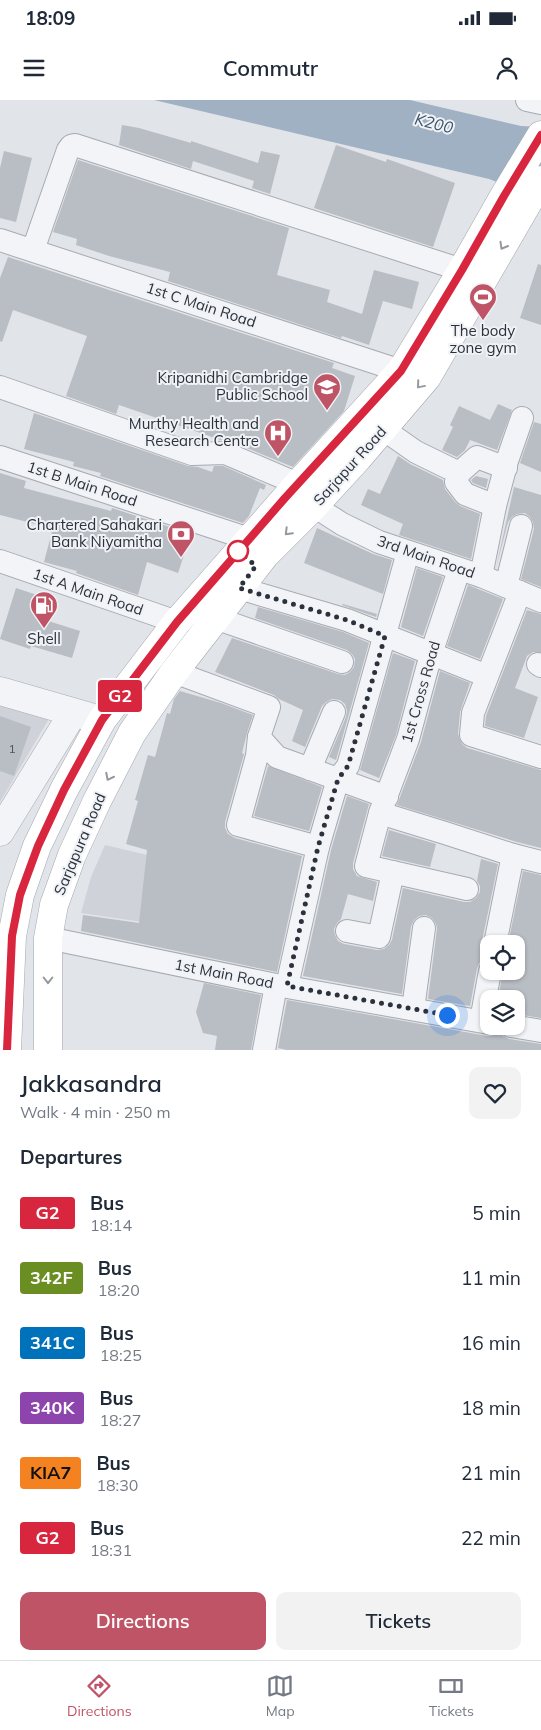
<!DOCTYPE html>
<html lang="en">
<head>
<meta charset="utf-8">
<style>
	:root { --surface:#fff; --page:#f2f2f3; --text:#1f2937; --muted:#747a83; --line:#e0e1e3; --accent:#be5465 }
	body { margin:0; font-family:Mulish,sans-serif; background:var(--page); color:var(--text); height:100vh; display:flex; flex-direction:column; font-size:19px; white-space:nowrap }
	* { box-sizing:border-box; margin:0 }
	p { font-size:16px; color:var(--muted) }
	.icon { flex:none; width:28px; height:28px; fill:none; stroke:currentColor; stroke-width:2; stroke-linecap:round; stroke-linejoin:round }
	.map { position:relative; height:950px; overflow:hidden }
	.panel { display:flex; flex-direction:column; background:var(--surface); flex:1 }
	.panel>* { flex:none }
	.badge { padding:0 10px; border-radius:4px; font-size:18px; line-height:32px }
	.tools { position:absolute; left:480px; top:835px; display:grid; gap:10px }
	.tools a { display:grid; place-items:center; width:45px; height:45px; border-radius:10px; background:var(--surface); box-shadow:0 1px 4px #0004; font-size:25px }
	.you { position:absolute; width:25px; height:25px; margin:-12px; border:4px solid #fff; border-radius:50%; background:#1a73e8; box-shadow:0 0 0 8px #1a73e833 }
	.map>.badge { position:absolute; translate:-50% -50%; box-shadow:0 0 0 2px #fff }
	h2 { padding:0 20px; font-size:19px; line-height:45px }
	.round { display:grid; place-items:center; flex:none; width:52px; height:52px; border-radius:10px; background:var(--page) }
	.head { display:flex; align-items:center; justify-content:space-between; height:85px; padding:0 20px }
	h1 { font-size:24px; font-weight:600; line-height:38px }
	.primary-button { display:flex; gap:10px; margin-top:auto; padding:10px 20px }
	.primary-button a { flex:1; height:58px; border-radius:10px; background:var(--accent); color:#fff; font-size:20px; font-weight:600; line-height:58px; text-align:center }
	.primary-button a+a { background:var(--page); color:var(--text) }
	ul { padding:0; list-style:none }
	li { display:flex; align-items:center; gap:15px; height:65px; padding:0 20px }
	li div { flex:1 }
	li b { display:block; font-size:19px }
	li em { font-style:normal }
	li .badge { min-width:55px; font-weight:700; text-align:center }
	.status { display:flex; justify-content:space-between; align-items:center; height:35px; padding:0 25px; background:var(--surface); direction:ltr }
	.status svg { height:14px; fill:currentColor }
	header { display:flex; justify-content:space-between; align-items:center; height:65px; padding:0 20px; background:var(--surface); font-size:22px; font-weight:600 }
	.tabs { display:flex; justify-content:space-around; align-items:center; height:70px; border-top:1px solid var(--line); background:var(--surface); font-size:14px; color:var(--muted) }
	.tabs a { display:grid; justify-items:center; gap:2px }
	.tabs .on { color:var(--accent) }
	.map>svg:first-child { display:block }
</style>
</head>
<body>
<div class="status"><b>18:09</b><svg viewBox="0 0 49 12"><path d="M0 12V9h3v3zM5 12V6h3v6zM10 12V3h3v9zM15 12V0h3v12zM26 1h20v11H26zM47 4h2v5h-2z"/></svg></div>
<header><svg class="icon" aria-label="menu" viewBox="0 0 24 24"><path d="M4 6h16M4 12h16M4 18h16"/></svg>Commutr<svg class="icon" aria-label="person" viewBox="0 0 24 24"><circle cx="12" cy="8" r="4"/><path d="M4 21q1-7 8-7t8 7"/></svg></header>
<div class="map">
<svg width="541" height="950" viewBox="0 0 541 950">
	<rect width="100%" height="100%" fill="#e1e4e8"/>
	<g fill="#cfd3d9">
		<path d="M0 603 50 617 0 702Z"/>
		<path d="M105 745 177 762 170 826 81 813 91 777Z"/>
	</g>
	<path fill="#a0b1c4" d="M154 0H410L521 26 541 27V99L489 79Z"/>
	<g fill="#b9bdc4">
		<path d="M122 25 139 28 191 43V41L258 63 261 51 280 55 270 94 252 88 254 81 193 61 191 69 119 45Z"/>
		<path d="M336 45 386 62 387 59 455 83 433 147 314 108Z"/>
		<path d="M4 51 32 58 16 122 0 118V68Z"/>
		<path d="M78 60 289 128 277 175 330 190 327 202 362 214 374 170 419 182 412 209 383 201 369 245 342 236 341 238 168 181 170 172 109 156 76 145 77 139 53 132Z"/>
		<path d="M8 157 334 263 332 268 355 276 344 311 293 367 230 341 221 340 119 305 116 314 66 296 87 236 13 210 2 242 0 241V178Z"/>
		<path d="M538 164 541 165V225L520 218Z"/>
		<path d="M498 304 512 310 497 350 470 340 465 350 457 357 442 350 453 327 450 325 459 306 490 320Z"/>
		<path d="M34 313 188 366 198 367 212 372 214 366H223L266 385 264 390 260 388 249 416 243 423 100 376 101 373 73 366 74 362 24 349Z"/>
		<path d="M534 322 541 324V372L520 363Z"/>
		<path d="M398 356 410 364 443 380 445 389 455 402 460 406 480 414 471 459 399 435 403 424 361 405 368 389 380 394Z"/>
		<path d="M0 373 26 381 24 388 111 411 112 408 191 434 178 473 147 462 138 495 76 473 77 471 44 462 52 432 46 430 47 427 0 415Z"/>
		<path d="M476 376 488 379 486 388 473 383 471 380Z"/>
		<path d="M514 387 541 395V487L521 479 534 429 533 422 530 417 525 413 517 414 512 417 508 422 496 468Z"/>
		<path d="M317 428 373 454 392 460 383 494 304 463Z"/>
		<path d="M417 468 443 477 423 536 401 527Z"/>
		<path d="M468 485 503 499 480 559 447 546Z"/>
		<path d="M16 488 52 500 45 520 80 531 72 558 31 546 30 549 0 539Z"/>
		<path d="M343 504 377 514 376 517 342 505Z"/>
		<path d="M258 507 343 532 369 543 336 660 329 657 346 617 347 611 345 604 340 600 332 599 326 602 322 606 305 647 292 641 303 610 279 599 274 595 215 572 232 538 338 574 345 575 350 572 354 567 355 559 352 554 347 550 255 518Z"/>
		<path d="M527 510 541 514V552H533L527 556 515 588 538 597 524 638 485 626 486 616Z"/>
		<path d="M393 553 415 561 396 635 379 678 360 670Z"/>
		<path d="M440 571 470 583 460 612 458 634 462 644 467 648 541 670V748L517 742 397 705 421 642Z"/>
		<path d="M180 591 221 603 253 615 247 633 242 653 244 654 225 722V728L228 734 235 738 302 756 277 872 81 831 83 815 139 823 147 750 126 744 138 701 135 700 148 655 155 657 167 613 170 614 174 599Z"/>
		<path d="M0 616 31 627 14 676 0 671Z"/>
		<path d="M268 666 322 687 309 731 254 716Z"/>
		<path d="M347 696 369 704 353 763V769L357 776 377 782 373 801 348 794 341 819 337 823 334 829 335 835 338 841 344 844 377 850 384 849 389 845 392 840 403 788 464 802H470L476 798 480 792V786L477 781 481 759 498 764 482 841 483 849 489 855V858L480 862 477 868 470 906 428 899 437 829 436 824 432 818 426 815 419 816 414 820 411 826 402 894 303 876 331 750Z"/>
		<path d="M389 730 436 744 430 767 382 756Z"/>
		<path d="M523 771 541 775V918L516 914V899H498L503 871H516V844H508Z"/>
		<path d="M204 883 261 895 251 950H215L217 936 203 933 196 912Z"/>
		<path d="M287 900 487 936 494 935 499 931 503 936 509 939 541 944V950H287L278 948Z"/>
	</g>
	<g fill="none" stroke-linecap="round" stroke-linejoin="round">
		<g stroke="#a7abb1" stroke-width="24">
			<g id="minor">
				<path d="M527 0 541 3"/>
				<path d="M0 140 401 271"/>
				<path d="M33 150 68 50 71 46 75 45 462 170"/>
				<path d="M0 287 192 354 225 353 298 384"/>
				<path d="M383 329 416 352 459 373 456 382 465 394 495 406 481 476"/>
				<path d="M0 357 249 439"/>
				<path d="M459 373 477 357 506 368"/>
				<path d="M314 406 342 424 379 442 481 476 541 501"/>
				<path d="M495 406 507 361 522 318"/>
				<path d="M0 461 177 522"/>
				<path d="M459 470 431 554 408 639 380 713 366 766 467 789"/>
				<path d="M506 486 521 426"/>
				<path d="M239 488 347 520 487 576"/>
				<path d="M520 492 473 613 471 635 541 657"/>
				<path d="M215 518 342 562"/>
				<path d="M538 564 541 566"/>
				<path d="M174 572 269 607 259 637 277 657 387 697"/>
				<path d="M259 637 257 656 238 725 318 747"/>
				<path d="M310 669 334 612"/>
				<path d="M380 713 445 733 513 755 541 762"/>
				<path d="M347 831 379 837 393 772"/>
				<path d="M48 838 276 885 489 923"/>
				<path d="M495 844 513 755"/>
				<path d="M287 886 318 747 338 679 348 666 408 452"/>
				<path d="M413 909 424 828"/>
				<path d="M481 921 490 871"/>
				<path d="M511 926 541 931"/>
				<path d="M264 950 276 885"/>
			</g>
		</g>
		<g stroke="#a7abb1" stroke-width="29">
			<g id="tertiary">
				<path d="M0 591 90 617"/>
				<path d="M0 732 73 613"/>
			</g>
		</g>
		<g stroke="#a1a8b2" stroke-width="29">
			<g id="primary">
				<path d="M7 950 12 836 20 795 37 746 64 690 102 620 177 522 298 384 401 271 462 170 504 96 541 35"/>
				<path d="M48 950V838L54 805 72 755 97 701 132 633 174 572 265 455 314 406 358 358 427 277 541 80"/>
			</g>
		</g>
		<use href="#minor" stroke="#f3f4f7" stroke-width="22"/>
		<use href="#tertiary" stroke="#f3f4f7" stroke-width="28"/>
		<use href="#primary" stroke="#fff" stroke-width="28"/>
	</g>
	<defs><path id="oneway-chevron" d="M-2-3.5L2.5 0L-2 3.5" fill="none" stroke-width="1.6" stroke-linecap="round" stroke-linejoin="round" transform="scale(1.25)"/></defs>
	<g stroke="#95989e">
		<use href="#oneway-chevron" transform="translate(503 146) rotate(120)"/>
		<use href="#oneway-chevron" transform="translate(420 285) rotate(130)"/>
		<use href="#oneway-chevron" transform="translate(288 432) rotate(135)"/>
		<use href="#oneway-chevron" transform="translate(109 677) rotate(117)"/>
		<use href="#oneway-chevron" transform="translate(48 880) rotate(90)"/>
	</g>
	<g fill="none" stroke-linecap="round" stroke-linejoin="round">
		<g stroke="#fff" stroke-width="11">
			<path id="line" d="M7 950 12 836 20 795 38 746 64 690 102 620 177 522 285 398 401 271 462 170 504 96 541 35"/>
		</g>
		<use href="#line" stroke="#d7263d" stroke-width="8"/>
		<path stroke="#2b323d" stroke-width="5" stroke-dasharray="0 9" d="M238 451 256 466 239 488 347 520 385 536 348 666 338 679 318 747 287 886 447 915"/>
	</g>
	<defs>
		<g id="stadium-pin" transform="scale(1.4375)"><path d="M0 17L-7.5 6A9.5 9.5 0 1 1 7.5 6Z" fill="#be5465" stroke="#f0f2f5"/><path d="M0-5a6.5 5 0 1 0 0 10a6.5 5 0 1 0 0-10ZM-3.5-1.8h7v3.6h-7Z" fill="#fff"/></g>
		<g id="school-pin" transform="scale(1.4375)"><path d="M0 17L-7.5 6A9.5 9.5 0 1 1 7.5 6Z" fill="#be5465" stroke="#f0f2f5"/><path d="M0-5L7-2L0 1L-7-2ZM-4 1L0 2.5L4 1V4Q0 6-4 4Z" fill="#fff"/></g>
		<g id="hospital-pin" transform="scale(1.4375)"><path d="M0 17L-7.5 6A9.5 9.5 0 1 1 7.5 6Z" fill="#be5465" stroke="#f0f2f5"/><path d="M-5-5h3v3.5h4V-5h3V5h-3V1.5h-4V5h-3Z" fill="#fff"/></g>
		<g id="bank-pin" transform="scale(1.4375)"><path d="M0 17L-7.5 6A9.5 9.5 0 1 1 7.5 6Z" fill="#be5465" stroke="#f0f2f5"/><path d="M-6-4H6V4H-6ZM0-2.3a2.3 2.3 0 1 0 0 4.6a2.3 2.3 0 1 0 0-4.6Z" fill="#fff"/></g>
		<g id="fuel-pin" transform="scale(1.4375)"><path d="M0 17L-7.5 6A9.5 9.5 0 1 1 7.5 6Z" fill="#be5465" stroke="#f0f2f5"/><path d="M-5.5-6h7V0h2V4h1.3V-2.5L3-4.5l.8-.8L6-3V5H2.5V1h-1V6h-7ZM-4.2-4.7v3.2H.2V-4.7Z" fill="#fff"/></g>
	</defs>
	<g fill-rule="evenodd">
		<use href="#stadium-pin" x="483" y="197"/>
		<use href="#school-pin" x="327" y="287"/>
		<use href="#hospital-pin" x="278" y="333"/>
		<use href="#bank-pin" x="181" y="434"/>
		<use href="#fuel-pin" x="44" y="505"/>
	</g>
	<circle fill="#fff" stroke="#d7263d" stroke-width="2.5" cx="238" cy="451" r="10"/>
	<g text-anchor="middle" stroke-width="4" stroke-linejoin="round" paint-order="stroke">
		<g font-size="12" fill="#4e555f">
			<text x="12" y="653">1</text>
		</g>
		<g font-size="15" fill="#2b323d" stroke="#f0f2f5">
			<text transform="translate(201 205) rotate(18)" y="5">1st C Main Road</text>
			<text transform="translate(350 366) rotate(-48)" y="5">Sarjapur Road</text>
			<text transform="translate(82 384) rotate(18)" y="5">1st B Main Road</text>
			<text transform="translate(426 457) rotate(19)" y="5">3rd Main Road</text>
			<text transform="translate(88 492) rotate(19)" y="5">1st A Main Road</text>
			<text transform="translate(421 592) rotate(-74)" y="5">1st Cross Road</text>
			<text transform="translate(80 744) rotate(-67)" y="5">Sarjapura Road</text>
			<text transform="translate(224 874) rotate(11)" y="5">1st Main Road</text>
		</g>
		<g font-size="15" fill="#2b323d" stroke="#f0f2f5" text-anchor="end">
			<text x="483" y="236" text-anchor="middle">The body<tspan x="483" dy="17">zone gym</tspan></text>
			<text x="308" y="283">Kripanidhi Cambridge<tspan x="308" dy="17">Public School</tspan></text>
			<text x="259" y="329">Murthy Health and<tspan x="259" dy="17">Research Centre</tspan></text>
			<text x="162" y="430">Chartered Sahakari<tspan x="162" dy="17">Bank Niyamitha</tspan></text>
			<text x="44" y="544" text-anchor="middle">Shell</text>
		</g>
		<g font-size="16" font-style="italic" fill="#3a516c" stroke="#f0f2f5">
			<text transform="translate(434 23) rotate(14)" y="6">K200</text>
		</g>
	</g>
</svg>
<div class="tools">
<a><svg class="icon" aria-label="locate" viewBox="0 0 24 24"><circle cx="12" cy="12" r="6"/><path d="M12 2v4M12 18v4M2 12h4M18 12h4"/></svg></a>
<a><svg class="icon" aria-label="layers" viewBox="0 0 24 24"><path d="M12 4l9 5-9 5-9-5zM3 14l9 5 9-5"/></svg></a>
</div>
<div class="you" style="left:447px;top:915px"></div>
<b class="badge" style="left:120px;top:596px;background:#d7263d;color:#fff">G2</b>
</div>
<section class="panel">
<div class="head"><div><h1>Jakkasandra</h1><p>Walk · 4 min · 250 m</p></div><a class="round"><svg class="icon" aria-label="heart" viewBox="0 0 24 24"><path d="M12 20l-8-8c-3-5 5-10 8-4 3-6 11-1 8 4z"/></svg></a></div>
<h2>Departures</h2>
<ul>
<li><span class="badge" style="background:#d7263d;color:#fff">G2</span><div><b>Bus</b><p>18:14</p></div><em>5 min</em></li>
<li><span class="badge" style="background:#6b8e23;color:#fff">342F</span><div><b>Bus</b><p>18:20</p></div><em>11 min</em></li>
<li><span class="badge" style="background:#0072bc;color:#fff">341C</span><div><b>Bus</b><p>18:25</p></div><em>16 min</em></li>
<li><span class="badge" style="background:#8e44ad;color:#fff">340K</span><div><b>Bus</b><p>18:27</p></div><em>18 min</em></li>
<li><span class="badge" style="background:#f58220;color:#111">KIA7</span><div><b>Bus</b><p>18:30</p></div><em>21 min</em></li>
<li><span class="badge" style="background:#d7263d;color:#fff">G2</span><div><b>Bus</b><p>18:31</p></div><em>22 min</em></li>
</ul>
<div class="primary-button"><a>Directions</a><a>Tickets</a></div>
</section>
<nav class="tabs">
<a class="on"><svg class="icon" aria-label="directions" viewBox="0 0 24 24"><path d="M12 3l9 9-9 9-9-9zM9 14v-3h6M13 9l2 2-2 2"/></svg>Directions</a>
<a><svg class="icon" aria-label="map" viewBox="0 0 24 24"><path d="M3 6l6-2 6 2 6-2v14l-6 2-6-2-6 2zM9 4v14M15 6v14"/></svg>Map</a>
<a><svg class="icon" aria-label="tickets" viewBox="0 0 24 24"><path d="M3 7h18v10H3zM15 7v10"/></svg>Tickets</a>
</nav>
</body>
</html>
